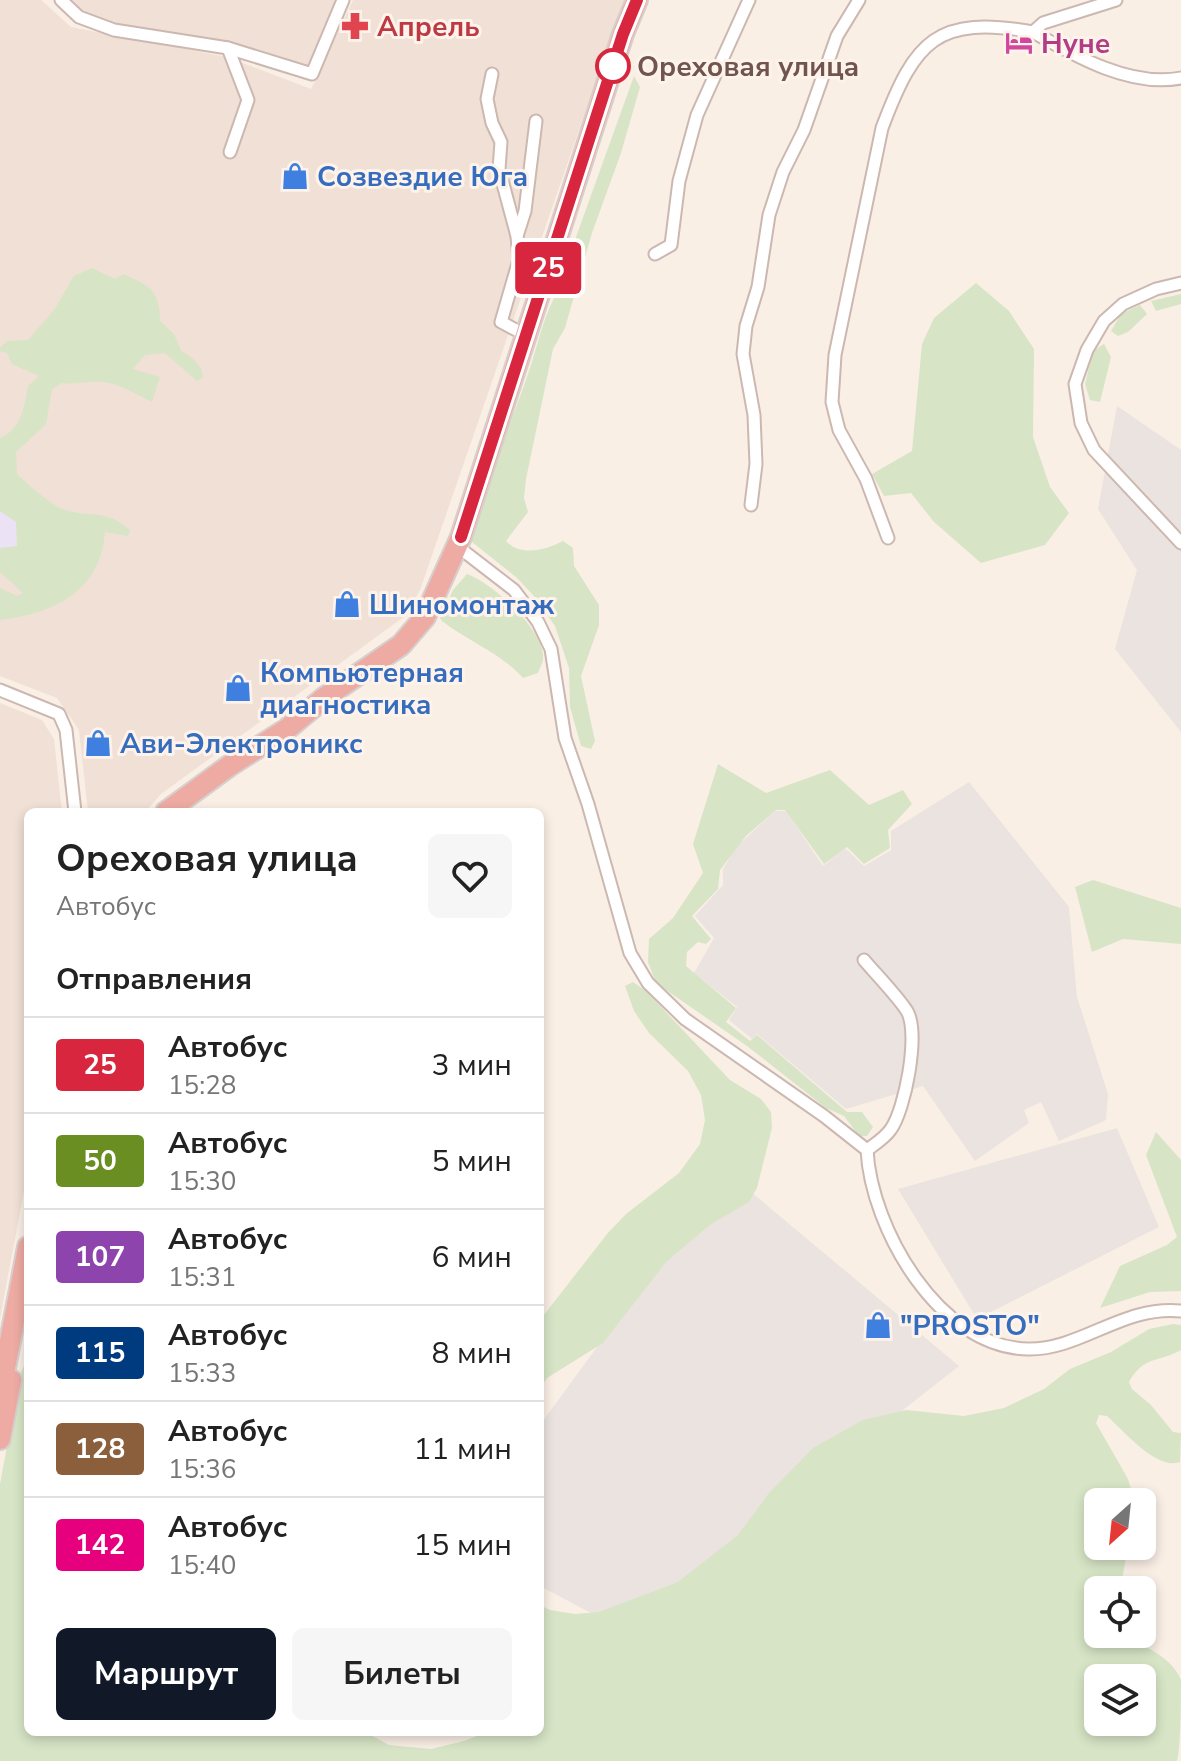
<!DOCTYPE html>
<html lang="ru">
<head>
<meta charset="utf-8">
<style>
	:root { --surface:#fff; --page:#f6f6f6; --text:#222; --muted:#767676; --line:#e0e0e0; --accent:#111827 }
	body { margin:0; font-family:"Nunito Sans",sans-serif; background:var(--page); color:var(--text); height:100vh; display:flex; flex-direction:column; font-size:30px; white-space:nowrap }
	* { box-sizing:border-box; margin:0 }
	p { font-size:26px; color:var(--muted) }
	.icon { flex:none; width:44px; height:44px; fill:none; stroke:currentColor; stroke-width:2; stroke-linecap:round; stroke-linejoin:round }
	.map { position:relative; flex:1; overflow:hidden }
	.drawer { position:absolute; left:24px; top:808px; width:520px; height:928px; display:flex; flex-direction:column; background:var(--surface); border-radius:12px; box-shadow:0 4px 12px #0003 }
	.drawer>* { flex:none }
	.badge { padding:0 16px; border-radius:6px; font-size:28px; line-height:52px }
	.needle { width:52px; rotate:207deg }
	.fabs { position:absolute; left:1084px; top:1488px; display:grid; gap:16px }
	.fabs a { display:grid; place-items:center; width:72px; height:72px; border-radius:12px; background:var(--surface); box-shadow:0 4px 12px #0003; font-size:40px }
	.map>.badge { position:absolute; translate:-50% -50%; box-shadow:0 0 0 4px #fff }
	h2 { padding:0 32px; font-size:30px; line-height:72px }
	.round { display:grid; place-items:center; flex:none; width:84px; height:84px; border-radius:12px; background:var(--page) }
	.headline { display:flex; align-items:center; justify-content:space-between; height:136px; padding:0 32px }
	h1 { font-size:38px; font-weight:700; line-height:60px }
	.cta { display:flex; gap:16px; margin-top:auto; padding:16px 32px }
	.cta a { flex:1; height:92px; border-radius:12px; background:var(--accent); color:#fff; font-size:32px; font-weight:700; line-height:92px; text-align:center }
	.cta a+a { background:var(--page); color:var(--text) }
	ul { padding:0; list-style:none }
	li { display:flex; align-items:center; gap:24px; height:96px; padding:0 32px; border-top:2px solid var(--line) }
	li div { flex:1 }
	li b { display:block; font-size:30px }
	li em { font-style:normal }
	li .badge { min-width:88px; font-weight:700; text-align:center }
	.map>svg:first-child { display:block }
</style>
</head>
<body>
<div class="map">
<svg width="1181" height="1761" viewBox="0 0 1181 1761">
	<rect width="100%" height="100%" fill="#faefe5"/>
	<g fill="#f0e0d5">
		<path d="M0 0H41L71 27 227 57 311 89 353 0H628L600 69 420 590 405 616 161 794 145 812H88L79 730 57 698 0 676Z"/>
		<path d="M65 0H338L309 70 101 22Z"/>
		<path d="M0 703 42 720 54 739 62 812H28V1170L0 1318Z"/>
	</g>
	<g fill="#eae3df">
		<path d="M1117 406 1181 450V732L1115 649 1137 570 1098 509Z"/>
		<path d="M969 782 1069 907 1077 997 1108 1094 1106 1120 1059 1141 1041 1102 1024 1110 1029 1123 975 1161 923 1086 846 1109 757 1034 752 1039 729 1020 737 1007 694 973 714 938 695 916 723 885V869L736 847 775 811H786L823 866 845 848 864 866 891 850V831Z"/>
		<path d="M1117 1128 1159 1227 977 1319 898 1189Z"/>
		<path d="M726 1171 959 1366 623 1630 540 1586V1425Z"/>
	</g>
	<path fill="#ece2f6" d="M0 511 16 522 17 547 0 548Z"/>
	<g fill="#d7e5c6" fill-rule="evenodd">
		<path d="M634 76 640 87 621 153 592 233 565 328 553 349 526 479 524 498 528 512 506 541C520 557 546 550 563 541L573 548 574 566 599 605V625L581 676 595 741 591 749 581 746 570 707 569 668 555 626 533 595 516 577 467 538C486 485 507 433 526 380 536 353 541 324 554 298Z"/>
		<path d="M92 268 115 279 123 274C149 285 160 290 160 321L174 334 181 351C192 357 202 364 203 377L197 381 165 353 145 355 133 369 160 377 152 402C137 395 119 383 102 382 88 381 75 385 62 383L52 389 46 424 16 452 17 474C27 484 51 505 63 509 91 519 105 508 130 530L128 536 105 532C100 592 55 613 0 620V588L17 596 23 593 0 572V548L17 546 16 522 0 511V438C22 429 24 407 28 386L39 376 12 364 7 353 0 351V348L7 341 28 340 54 310 74 276Z"/>
		<path d="M976 283 1009 311 1034 349 1033 437 1050 487 1069 513 1045 545 981 563 934 522 911 493 884 496 872 474 912 451 922 344 934 318Z"/>
		<path d="M1181 294V304L1156 311 1151 301Z"/>
		<path d="M1140 305 1147 314 1128 332 1118 336 1111 331 1121 314Z"/>
		<path d="M1104 344 1111 357 1100 402 1090 400 1085 384 1093 351Z"/>
		<path d="M467 574C491 582 542 628 543 655 544 662 540 667 538 673L523 678C502 654 468 641 442 621L440 618 453 590Z"/>
		<path d="M718 764 766 793 830 770 869 805 903 790 912 804 888 830 890 848 864 864 847 847 824 864 785 810H776L746 836 720 870 718 889 692 916 711 939 706 944 698 942 687 952 686 966 736 1008 726 1022 750 1041 757 1035 847 1112H862L873 1127 867 1136H859L844 1116 826 1108 747 1046 656 983 648 962 649 939 673 918 703 873 693 844Z"/>
		<path d="M1093 880 1181 908V944L1123 939 1092 952 1075 887Z"/>
		<path d="M633 982 646 991 730 1080 761 1099 771 1112 772 1128 757 1188 749 1202 711 1224 667 1261 603 1343 547 1378 540 1389V1320L607 1234 626 1214 679 1173 700 1144 705 1120 701 1095 688 1071 649 1033 634 1011 625 986Z"/>
		<path d="M1156 1132 1181 1160V1291L1150 1292 1100 1308 1120 1266 1167 1245 1177 1237 1146 1155Z"/>
		<path d="M1173 1324 1181 1325V1350C1158 1363 1144 1355 1129 1382L1132 1389 1151 1405 1173 1432 1181 1433 1180 1462C1157 1471 1124 1431 1107 1416L1099 1415 1096 1423 1128 1479 1135 1502H1098V1546H1133L1126 1558 1120 1590H1098V1634C1125 1634 1170 1652 1181 1680 1181 1692 1181 1748 1177 1761H0V1484L21 1372 28 1358V1732H365L389 1745 431 1749 464 1741 487 1732H540V1605L550 1610 575 1614 599 1612 678 1582 738 1535 769 1493 813 1448 863 1420 906 1410 964 1416 1004 1408 1044 1389 1070 1369 1111 1352 1149 1329ZM1098 1678H1142V1722H1098Z"/>
	</g>
	<g fill="none" stroke-linecap="round" stroke-linejoin="round">
		<g stroke="#ccb8b0" stroke-width="15">
			<g id="street">
				<path d="M61 0 79 17 114 30 228 48 312 74 343 0"/>
				<path d="M1033 32C1075 56 1131 88 1181 78"/>
				<path d="M228 48 248 100 230 152"/>
				<path d="M492 74 487 99 492 123 501 142 499 169 517 236 519 260 501 322 516 330"/>
				<path d="M517 236 525 211 536 121"/>
				<path d="M655 254 671 245 679 181 697 115 749 0"/>
				<path d="M1181 283 1156 289 1123 304 1104 321 1087 350 1075 384 1081 423 1094 450 1181 543"/>
				<path d="M751 505 756 464 754 415 743 354 746 326 758 287 769 215 783 172 804 130 837 36 859 0"/>
				<path d="M888 538 866 479 839 430 832 402 835 355 882 128C915 40 937 15 1033 32L1043 23 1116 0"/>
				<path d="M457 546 514 590 538 622 551 649 565 738 588 804 630 953 648 983 685 1019 824 1116 867 1150C871 1228 939 1348 1028 1349 1081 1350 1123 1305 1181 1311"/>
				<path d="M0 690 59 714 66 730 75 812"/>
				<path d="M864 960C874 972 902 1001 908 1013 919 1037 905 1109 891 1129 885 1138 875 1144 867 1150"/>
			</g>
		</g>
		<g stroke="#d7cfcd" stroke-width="24">
			<g id="highway">
				<path d="M166 812 229 766 287 729 324 698 401 645 425 617 461 537 623 34 637 0"/>
				<path d="M0 1394 28 1247"/>
				<path d="M0 1439 11 1380"/>
			</g>
		</g>
		<use href="#street" stroke="#fff" stroke-width="11"/>
		<use href="#highway" stroke="#edaba3" stroke-width="20"/>
	</g>
	<g fill="none" stroke-linecap="round" stroke-linejoin="round">
		<g stroke="#fff" stroke-width="18">
			<path id="line" d="M461 537 623 34 637 0"/>
		</g>
		<use href="#line" stroke="#d7263d" stroke-width="12"/>
	</g>
	<defs>
		<g id="pharmacy-bare" transform="scale(2.16)"><path d="M-2-6h4v4h4v4h-4v4h-4v-4h-4v-4h4Z" fill="#e0444e" stroke="#fdf3eb" stroke-width="2.5" paint-order="stroke"/></g>
		<g id="hotel-bare" transform="scale(2.16)"><path d="M-6-4.5h1.5V1H6V5H4.5V3h-9V5H-6ZM-4 0a1.8 1.8 0 1 1 3.6 0ZM.5 0V-2.5h3Q6-2.5 6 0Z" fill="#d1479c" stroke="#fdf3eb" stroke-width="2.5" paint-order="stroke"/></g>
		<g id="shop-bare" transform="scale(2.16)"><path d="M-5-2.5h2.3a2.7 3.5 0 0 1 5.4 0H5L5.5 6h-11ZM-1.5-2.5h3a1.5 2.3 0 0 0-3 0Z" fill="#3f7fe0" stroke="#fdf3eb" stroke-width="2.5" paint-order="stroke"/></g>
	</defs>
	<g fill-rule="evenodd">
		<use href="#pharmacy-bare" x="355" y="26"/>
		<use href="#hotel-bare" x="1019" y="43"/>
		<use href="#shop-bare" x="295" y="176"/>
		<use href="#shop-bare" x="347" y="604"/>
		<use href="#shop-bare" x="238" y="688"/>
		<use href="#shop-bare" x="98" y="743"/>
		<use href="#shop-bare" x="878" y="1325"/>
	</g>
	<circle fill="#fff" stroke="#d7263d" stroke-width="4" cx="613" cy="66" r="16"/>
	<g text-anchor="middle" stroke-width="6" stroke-linejoin="round" paint-order="stroke">
		<g font-size="28" font-weight="bold" fill="#be3a42" stroke="#fdf3eb" text-anchor="start">
			<text x="377" y="36">Апрель</text>
		</g>
		<g font-size="28" font-weight="bold" fill="#b23c85" stroke="#fdf3eb" text-anchor="start">
			<text x="1041" y="53">Нуне</text>
		</g>
		<g font-size="28" font-weight="bold" fill="#70544d" stroke="#fdf3eb" text-anchor="start">
			<text x="637" y="76">Ореховая улица</text>
		</g>
		<g font-size="28" font-weight="bold" fill="#366cbe" stroke="#fdf3eb" text-anchor="start">
			<text x="317" y="186">Созвездие Юга</text>
			<text x="369" y="614">Шиномонтаж</text>
			<text x="260" y="682">Компьютерная<tspan x="260" dy="32">диагностика</tspan></text>
			<text x="120" y="753">Ави-Электроникс</text>
			<text x="900" y="1335">"PROSTO"</text>
		</g>
	</g>
</svg>
<div class="fabs">
<a><svg class="needle" viewBox="-14 -14 28 28"><path d="M0-13l5 13h-10z" fill="#e53935"/><path d="M0 13l5-13h-10z" fill="#767676"/></svg></a>
<a><svg class="icon" aria-label="locate" viewBox="0 0 24 24"><circle cx="12" cy="12" r="6"/><path d="M12 2v4M12 18v4M2 12h4M18 12h4"/></svg></a>
<a><svg class="icon" aria-label="layers" viewBox="0 0 24 24"><path d="M12 4l9 5-9 5-9-5zM3 14l9 5 9-5"/></svg></a>
</div>
<b class="badge" style="left:548px;top:268px;background:#d7263d;color:#fff">25</b>
<section class="drawer">
<div class="headline"><div><h1>Ореховая улица</h1><p>Автобус</p></div><a class="round"><svg class="icon" aria-label="heart" viewBox="0 0 24 24"><path d="M12 20l-8-8c-3-5 5-10 8-4 3-6 11-1 8 4z"/></svg></a></div>
<h2>Отправления</h2>
<ul>
<li><span class="badge" style="background:#d7263d;color:#fff">25</span><div><b>Автобус</b><p>15:28</p></div><em>3 мин</em></li>
<li><span class="badge" style="background:#6b8e23;color:#fff">50</span><div><b>Автобус</b><p>15:30</p></div><em>5 мин</em></li>
<li><span class="badge" style="background:#8e44ad;color:#fff">107</span><div><b>Автобус</b><p>15:31</p></div><em>6 мин</em></li>
<li><span class="badge" style="background:#003b80;color:#fff">115</span><div><b>Автобус</b><p>15:33</p></div><em>8 мин</em></li>
<li><span class="badge" style="background:#8b5e3c;color:#fff">128</span><div><b>Автобус</b><p>15:36</p></div><em>11 мин</em></li>
<li><span class="badge" style="background:#e6007e;color:#fff">142</span><div><b>Автобус</b><p>15:40</p></div><em>15 мин</em></li>
</ul>
<div class="cta"><a>Маршрут</a><a>Билеты</a></div>
</section>
</div>
</body>
</html>
